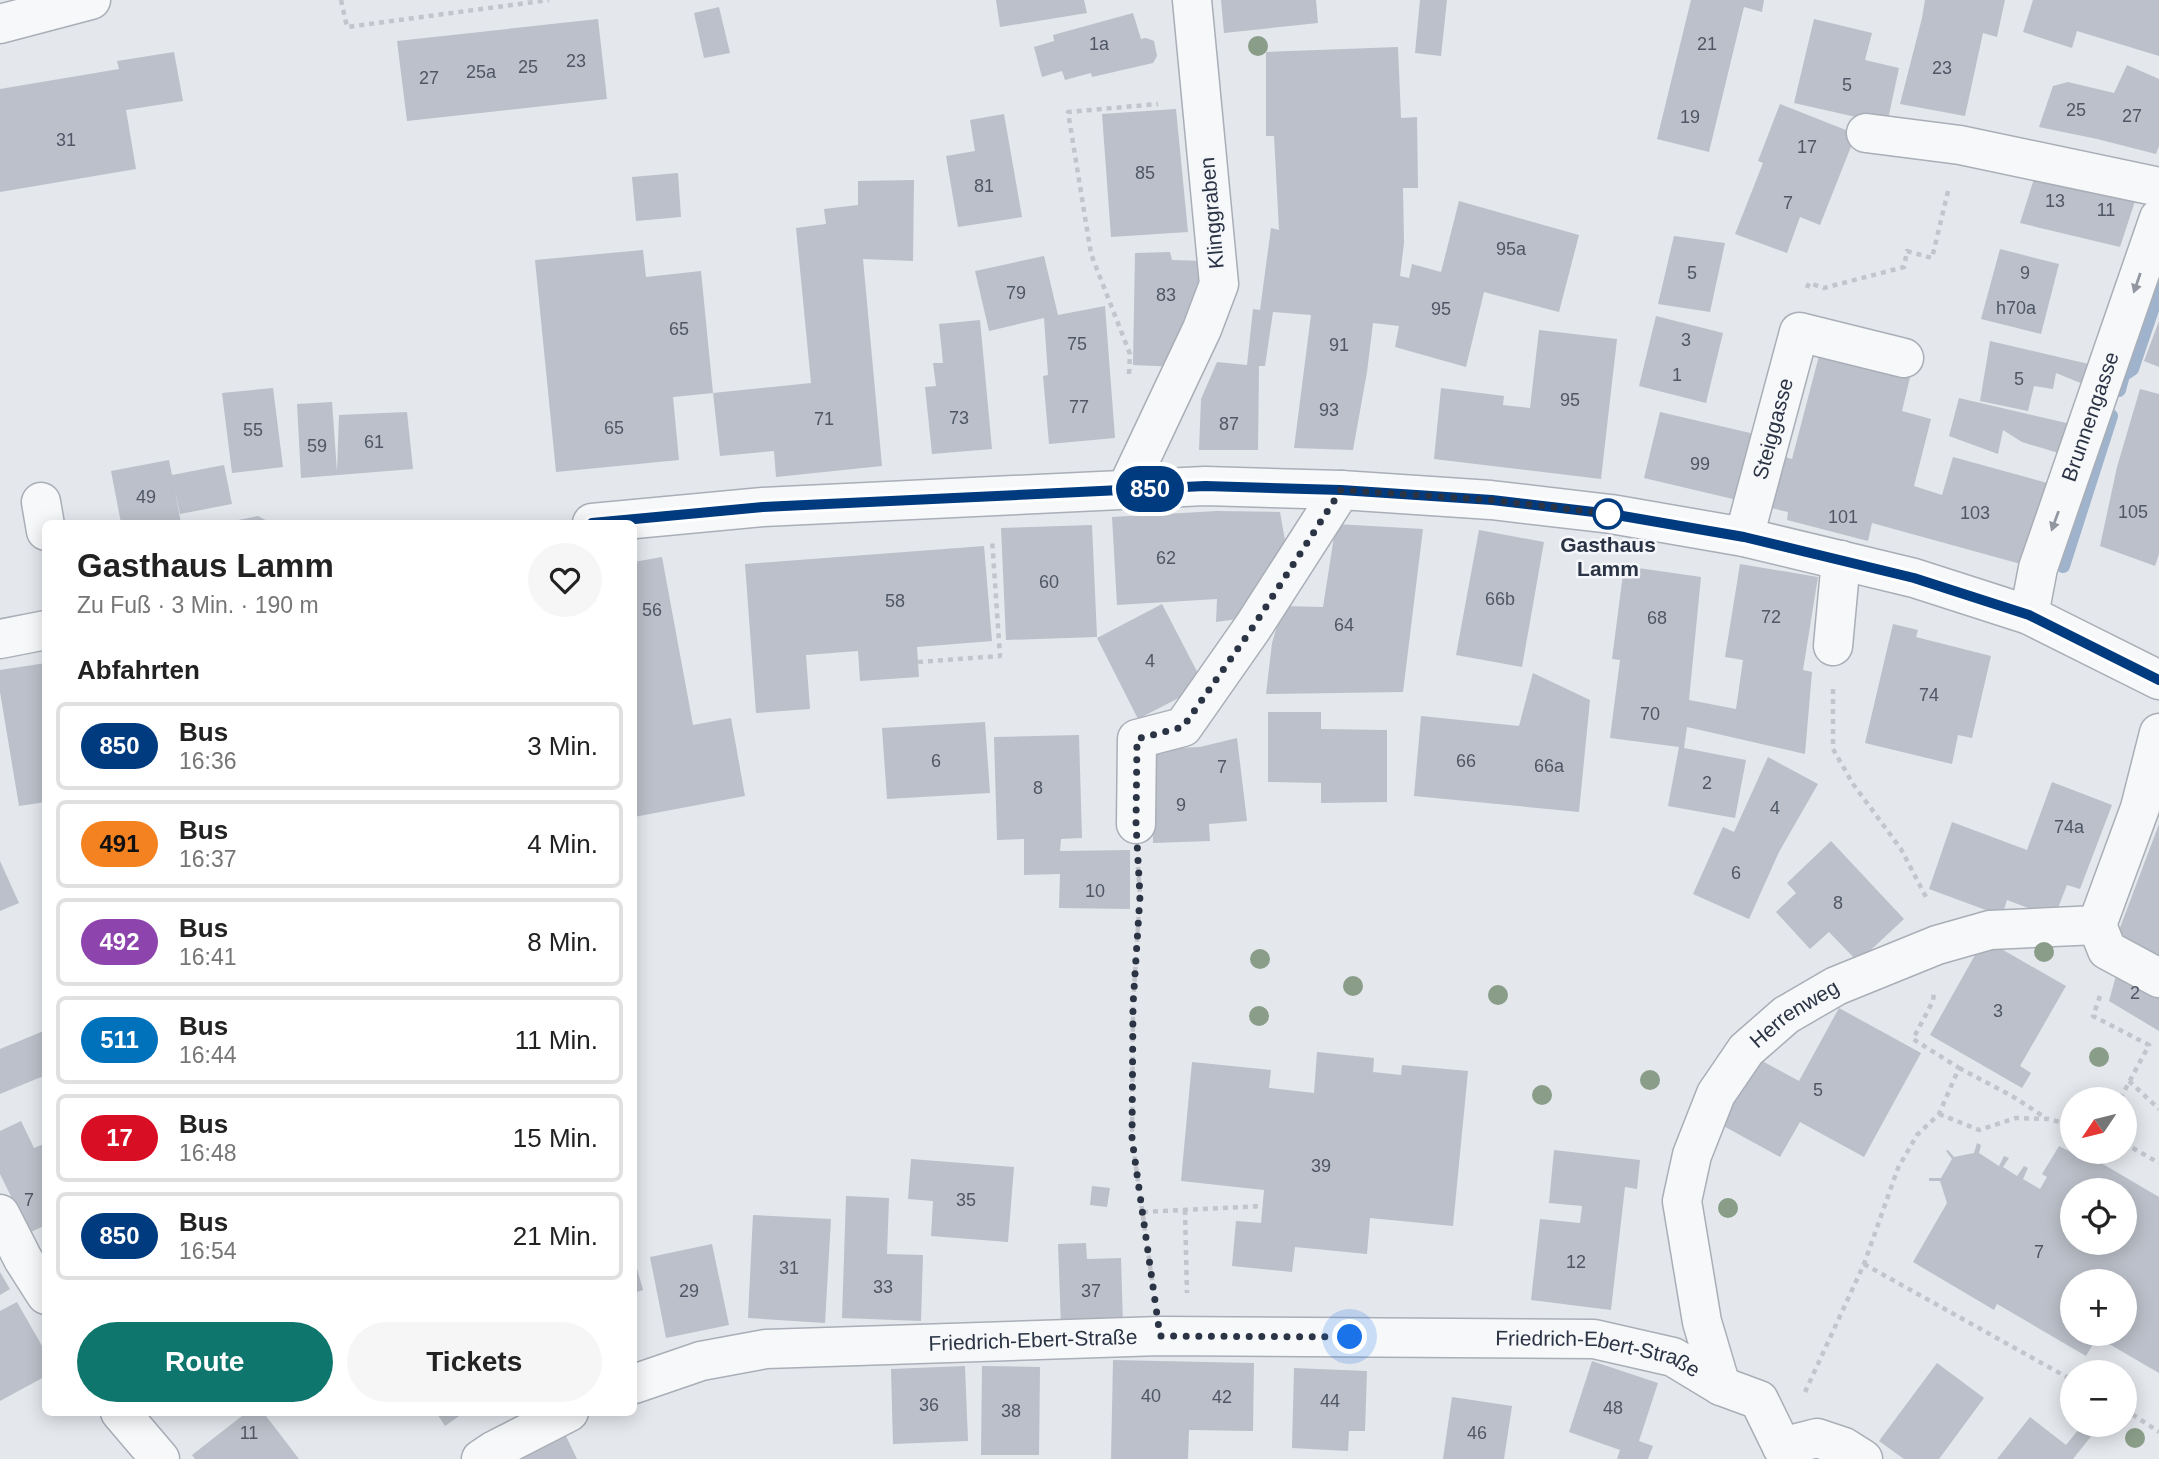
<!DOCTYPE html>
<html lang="de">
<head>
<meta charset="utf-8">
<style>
	:root { --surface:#fff; --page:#f6f6f6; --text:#222; --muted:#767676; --line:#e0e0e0; --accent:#0f766e }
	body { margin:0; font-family:Helvetica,sans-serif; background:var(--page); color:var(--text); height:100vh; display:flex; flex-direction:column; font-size:26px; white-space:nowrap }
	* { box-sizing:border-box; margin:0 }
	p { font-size:23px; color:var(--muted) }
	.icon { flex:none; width:38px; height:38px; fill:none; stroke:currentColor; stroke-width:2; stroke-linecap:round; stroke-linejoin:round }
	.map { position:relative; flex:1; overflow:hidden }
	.sheet { position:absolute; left:42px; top:520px; width:595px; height:896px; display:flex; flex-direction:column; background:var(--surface); border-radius:10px; box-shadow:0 4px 18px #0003 }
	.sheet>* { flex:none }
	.badge { padding:0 14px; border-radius:23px; font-size:24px; line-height:46px }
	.needle { width:46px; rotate:235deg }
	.fabs { position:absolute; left:2060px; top:1087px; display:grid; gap:14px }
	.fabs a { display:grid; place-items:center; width:77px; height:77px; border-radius:50%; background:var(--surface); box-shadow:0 4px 18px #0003; font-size:35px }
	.you { position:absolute; width:35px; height:35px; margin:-18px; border:5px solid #fff; border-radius:50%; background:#1a73e8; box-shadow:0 0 0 10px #1a73e833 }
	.map>.badge { position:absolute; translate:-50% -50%; box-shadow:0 0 0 4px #fff }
	h2 { padding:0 35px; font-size:26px; line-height:63px }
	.round { display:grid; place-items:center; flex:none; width:74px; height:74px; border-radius:37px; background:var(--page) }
	.overview { display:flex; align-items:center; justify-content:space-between; height:119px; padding:0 35px }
	h1 { font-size:33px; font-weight:700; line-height:52px }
	.action { display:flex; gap:14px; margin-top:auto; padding:14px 35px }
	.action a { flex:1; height:80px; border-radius:42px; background:var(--accent); color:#fff; font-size:28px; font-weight:700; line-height:80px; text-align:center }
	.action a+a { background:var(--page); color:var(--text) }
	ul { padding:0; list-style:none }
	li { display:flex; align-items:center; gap:21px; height:88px; margin:0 14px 10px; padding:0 21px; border:4px solid var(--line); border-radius:10px }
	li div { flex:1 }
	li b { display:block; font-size:26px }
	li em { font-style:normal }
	li .badge { min-width:77px; font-weight:700; text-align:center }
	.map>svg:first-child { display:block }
</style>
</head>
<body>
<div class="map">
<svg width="2159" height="1459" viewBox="0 0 2159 1459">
	<rect width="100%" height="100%" fill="#e4e7ec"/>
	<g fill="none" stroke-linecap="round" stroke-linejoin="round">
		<g stroke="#9fb4cc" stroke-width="14">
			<path d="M2119 390 2123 375 2132 369 2159 289"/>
			<path d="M2063 566 2111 416"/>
		</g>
	</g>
	<g fill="#bbc0ca" fill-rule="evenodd">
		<path d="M996 0H1084L1087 13 1000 27Z"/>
		<path d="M1221 0H1316L1318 23 1224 33Z"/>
		<path d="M1420 0H1447L1441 56 1415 53Z"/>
		<path d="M1691 0H1764L1762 12 1744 7 1709 152 1657 139Z"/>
		<path d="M1925 0H2005L1997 37 1983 33 1965 116 1900 104 1922 18Z"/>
		<path d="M2033 0H2159V56L2077 31 2072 48 2023 32Z"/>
		<path d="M719 7 730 53 704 58 694 13Z"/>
		<path d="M1133 13 1141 39 1146 38 1154 41 1157 56 1153 63 1092 77 1091 73 1065 80 1062 71 1042 77 1034 47 1054 41 1053 35Z"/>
		<path d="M598 19 607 99 407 121 397 41Z"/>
		<path d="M1814 19 1872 33 1865 60 1899 68 1887 124 1794 103Z"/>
		<path d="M1398 47 1401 118 1417 117 1418 188H1403L1404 243 1400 276 1409 278 1412 264 1441 272 1459 201 1579 235 1559 312 1484 292 1466 367 1395 347 1399 326 1373 323 1367 372 1353 450 1294 448 1311 315 1273 312 1265 366H1259L1258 450H1199L1201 399 1217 362 1247 365 1253 309 1260 310 1271 228 1279 230 1274 136H1266V52Z"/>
		<path d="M174 52 183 101 126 110 136 169 0 192V89L119 69 117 61Z"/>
		<path d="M2127 65 2159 79V146L2156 154 2097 139 2039 127 2053 86 2068 82 2114 93Z"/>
		<path d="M1780 104 1856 134 1820 225 1800 217 1787 253 1735 234 1763 163 1758 161Z"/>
		<path d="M1176 109 1188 232 1111 237 1102 114Z"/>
		<path d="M1004 114 1022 217 958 227 946 156 975 151 970 120Z"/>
		<path d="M2038 166 2140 186 2120 247 2020 223Z"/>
		<path d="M678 173 681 217 636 221 632 177Z"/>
		<path d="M914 180 913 261 863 259 882 466 776 477 774 451 720 456 713 393 673 397 679 460 556 472 535 260 643 250 646 277 701 271 713 393 811 383 796 228 826 224 824 209 858 205V181Z"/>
		<path d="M1674 236 1725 243 1710 312 1658 304Z"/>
		<path d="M2000 249 2059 264 2041 334 1981 319Z"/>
		<path d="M1170 252 1172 260 1205 261 1181 367 1133 365 1135 253Z"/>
		<path d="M1044 256 1058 315 1105 306 1115 438 1049 444 1043 376 1048 375 1044 318 989 331 975 271Z"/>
		<path d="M1656 316 1723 333 1706 403 1639 386Z"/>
		<path d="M980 320 992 449 932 454 925 387 936 386 933 363H943L939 324Z"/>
		<path d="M2159 321V367L2144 361Z"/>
		<path d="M1826 329 1916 352 1902 411 1931 419 1914 486 1942 495 1953 457 2051 484 2028 566 1872 523 1868 541 1787 520 1788 512 1644 478 1660 412 1759 435 1756 449 1792 459Z"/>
		<path d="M1539 330 1617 339 1601 479 1434 459 1441 388 1504 396 1503 405 1530 408Z"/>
		<path d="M1990 341 2093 365 2083 384 2056 373 2053 389 2034 386 2028 411 1980 401Z"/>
		<path d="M273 388 283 467 232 473 222 393Z"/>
		<path d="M2140 389 2159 394V554L2155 566 2100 546 2117 467Z"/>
		<path d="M1959 398 2075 425 2065 455 2022 442 2003 430 1998 454 1949 436Z"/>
		<path d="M332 402 337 472 339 415 407 412 413 469 301 478 297 404Z"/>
		<path d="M169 460 172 475 224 465 232 504 180 514 175 491 181 523H121L111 471Z"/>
		<path d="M1217 511 1280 512 1287 552 1245 618 1216 622 1217 599 1117 605 1112 517Z"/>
		<path d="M258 516 271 523H228V522Z"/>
		<path d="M1336 524 1423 529 1403 692 1266 694 1272 643 1283 606 1323 607Z"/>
		<path d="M1092 525 1097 637 1006 640 1001 528Z"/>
		<path d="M1479 530 1544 542 1522 667 1456 655Z"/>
		<path d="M984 546 992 641 917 647 919 677 860 681 858 651 806 655 810 709 756 713 745 564Z"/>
		<path d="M662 557 693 725 731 718 745 796 634 817V562Z"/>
		<path d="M1740 564 1818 577 1803 670 1812 672 1805 754 1687 727 1684 748 1746 760 1735 818 1668 806 1679 747 1610 738 1620 660 1612 659 1624 566 1701 577 1689 700 1736 709 1743 660 1725 657Z"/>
		<path d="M1162 604 1204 685 1138 719 1097 638Z"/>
		<path d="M1893 624 1918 630 1916 637 1991 656 1972 738 1958 735 1952 764 1865 743Z"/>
		<path d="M46 663V802L19 806 0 692V670Z"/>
		<path d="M1533 673 1590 700 1579 812 1414 796 1421 716 1519 726Z"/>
		<path d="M1268 712H1321V729L1387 730V802L1321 803V783L1268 782Z"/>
		<path d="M985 722 990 793 887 799 882 728Z"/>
		<path d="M1079 735 1082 838 1061 839 1060 851 1130 850V909L1059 908 1060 874 1024 875V839L997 840 994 737Z"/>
		<path d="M1237 738 1247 821 1209 824 1210 841 1153 843 1152 749 1200 747Z"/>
		<path d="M1768 757 1818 784 1779 852 1749 919 1693 894 1723 827 1734 832Z"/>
		<path d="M2052 782 2112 805 2080 889 2067 885 2054 918 2007 900 2002 916 1929 889 1952 822 2027 850Z"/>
		<path d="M2159 824V958L2115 941Z"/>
		<path d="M1831 841 1904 919 1858 962 1829 932 1810 949 1776 912 1796 893 1787 883Z"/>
		<path d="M0 861 19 903 0 911Z"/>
		<path d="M1984 939 2066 986 2020 1066 2031 1073 2022 1088 1930 1035Z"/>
		<path d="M2120 961 2159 984V1031L2109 1001Z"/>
		<path d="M1839 1008 1921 1053 1864 1157 1800 1122 1780 1157 1718 1123 1755 1057 1799 1081Z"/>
		<path d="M46 1030V1075L0 1094V1049Z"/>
		<path d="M1317 1052 1374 1058 1373 1072 1401 1075 1402 1065 1468 1071 1453 1226 1370 1218 1367 1254 1295 1247 1292 1272 1232 1266 1236 1221 1261 1223 1264 1190 1181 1181 1192 1062 1271 1070 1269 1088 1314 1093Z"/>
		<path d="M21 1121 34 1148 46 1143V1225L29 1233 0 1174V1131Z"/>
		<path d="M1977 1143 1981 1145 1979 1153 1999 1166 2004 1156 2009 1158 2003 1167 2017 1176 2024 1166 2028 1168 2023 1179 2040 1189 2047 1177 2042 1174 2059 1146 2082 1158 2084 1153 2159 1197V1373L2097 1337 2086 1356 1997 1304 1994 1310 1913 1262 1947 1203 1940 1181H1929V1178H1941L1952 1159 1946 1151 1948 1150 1954 1157 1974 1153ZM2072 1190H2124V1242H2072ZM2072 1281H2124V1334H2072Z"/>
		<path d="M1554 1150 1640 1160 1637 1189 1625 1187 1611 1310 1531 1300 1540 1219 1580 1223 1582 1206 1549 1203Z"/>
		<path d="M911 1159 1014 1167 1008 1242 931 1236 933 1201 908 1199Z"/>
		<path d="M1092 1186 1110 1188 1107 1207 1090 1205Z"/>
		<path d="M846 1196 889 1198 887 1254 923 1255 921 1321 842 1318Z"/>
		<path d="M753 1215 831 1219 825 1323 748 1318Z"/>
		<path d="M1086 1243 1087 1259 1121 1258 1123 1324 1061 1326 1058 1244Z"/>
		<path d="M712 1244 729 1325 666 1338 650 1257Z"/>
		<path d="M634 1258 643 1290 634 1293Z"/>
		<path d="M0 1272 10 1289 0 1295Z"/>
		<path d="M17 1302 46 1353V1376L0 1401V1311Z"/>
		<path d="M1113 1360 1254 1363 1253 1431 1189 1430 1188 1459H1111Z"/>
		<path d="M1592 1361 1658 1383 1639 1441 1653 1446 1648 1459H1617L1620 1450 1569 1432Z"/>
		<path d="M1937 1363 1984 1398 1939 1459H1904L1879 1441Z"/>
		<path d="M965 1366 968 1441 893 1444 891 1369Z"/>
		<path d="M982 1366 1040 1367 1039 1455H981Z"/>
		<path d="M1294 1368 1367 1371 1365 1431H1349L1348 1451 1292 1448Z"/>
		<path d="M1452 1397 1512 1406 1504 1459H1443Z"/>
		<path d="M247 1412H263L299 1459H195L192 1455Z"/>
		<path d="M436 1412H465L445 1426Z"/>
		<path d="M2030 1417 2066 1445 2083 1424H2101L2073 1459H1997Z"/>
		<path d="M566 1436 577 1459H517L537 1451Z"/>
	</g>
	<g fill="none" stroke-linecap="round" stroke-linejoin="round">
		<g stroke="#a9aeb7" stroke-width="41">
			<g id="minor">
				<path d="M0 24 91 0"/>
				<path d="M1866 133 1960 145 2159 187"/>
				<path d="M1126 490 1202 329 1219 284 1192 0"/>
				<path d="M41 502 46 531"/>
				<path d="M592 523 763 507 1205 486 1341 490 1491 500 1611 514 1744 537 1914 578 2029 615 2159 680"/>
				<path id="s1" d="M1744 537 1799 332 1904 358"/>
				<path id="s2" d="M2029 615 2038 568 2159 218"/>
				<path d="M0 639 46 630"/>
				<path d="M1833 646 1841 560"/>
				<path d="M1136 824 1137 739 1183 727 1253 627 1341 490"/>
				<path d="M2097 925 2140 808 2159 733"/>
				<path d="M2097 925 2107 950 2159 978"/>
				<path d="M0 1214 23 1259 46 1295"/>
				<path id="s3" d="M634 1384 701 1361 766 1349 1160 1336 1594 1339 1673 1357 1721 1386 1759 1400 1782 1447"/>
				<path id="s4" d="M1721 1386 1702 1322 1682 1201 1692 1155 1716 1094 1746 1050 1786 1015 1836 986 1937 945 1990 930 2097 925"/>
				<path d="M120 1412 160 1459"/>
				<path d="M1782 1447 1817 1438 1844 1447 1863 1459"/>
				<path d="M481 1459 493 1451 569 1412"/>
			</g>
		</g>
		<g stroke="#c2c5cb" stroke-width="4.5" stroke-dasharray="5 5" stroke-linecap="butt">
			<path d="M341 0 347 27 549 0"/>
			<path d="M1807 288 1809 283 1824 288 1904 267 1907 251 1932 258 1949 187"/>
			<path d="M1129 374 1130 354 1091 254 1068 112 1158 104"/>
			<path d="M918 662 1000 656 992 539"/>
			<path d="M1833 689V749L1853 784 1901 849 1928 901"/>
			<path d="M1138 867 1140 896 1133 1005 1132 1139 1154 1294"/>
			<path d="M2100 996 2093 1016 2149 1045 2120 1099"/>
			<path d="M1959 1068 2012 1096 2046 1118"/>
			<path d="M2129 1081 2159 1109"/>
			<path d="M1939 1114 1979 1130 2016 1118 2048 1119 2072 1125"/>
			<path d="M2124 1143 2159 1163"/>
			<path d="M1185 1210 1187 1293"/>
			<path d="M1143 1212 1262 1206"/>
			<path d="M1864 1264 2072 1380"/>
			<path d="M1805 1392 1864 1264 1898 1168 1917 1135 1939 1114 1959 1068 1913 1039 1933 1001 1934 992"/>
			<path d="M2124 1409 2159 1432"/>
		</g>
		<use href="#minor" stroke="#f7f8fa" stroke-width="38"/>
	</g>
	<g fill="#899d89">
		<circle cx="1258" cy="46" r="10"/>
		<circle cx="2044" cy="952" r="10"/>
		<circle cx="1260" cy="959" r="10"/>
		<circle cx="1353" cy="986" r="10"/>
		<circle cx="1498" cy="995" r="10"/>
		<circle cx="1259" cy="1016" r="10"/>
		<circle cx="2099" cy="1057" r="10"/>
		<circle cx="1650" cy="1080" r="10"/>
		<circle cx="1542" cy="1095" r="10"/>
		<circle cx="1728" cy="1208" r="10"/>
		<circle cx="2135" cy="1438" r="10"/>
	</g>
	<defs><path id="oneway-solid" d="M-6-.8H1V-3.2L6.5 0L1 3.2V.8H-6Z" transform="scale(1.75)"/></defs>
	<g fill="#9196a0">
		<use href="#oneway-solid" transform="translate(2137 283) rotate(109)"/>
		<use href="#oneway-solid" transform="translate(2055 521) rotate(110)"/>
	</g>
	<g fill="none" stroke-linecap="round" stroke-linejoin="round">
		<g stroke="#fff" stroke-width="16">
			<path id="line" d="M592 523 763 507 1205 486 1341 490 1492 500 1611 514 1744 537 1914 578 2029 615 2159 680"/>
		</g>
		<use href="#line" stroke="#003b80" stroke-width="10"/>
		<path stroke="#2b3445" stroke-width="7" stroke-dasharray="0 12.6" d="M1350 1337 1160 1336 1132 1139 1133 1005 1140 896 1136 824 1137 739 1183 727 1253 627 1341 490 1492 500 1611 514H1608"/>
	</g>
	<circle fill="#fff" stroke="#003b80" stroke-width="3.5" cx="1608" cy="514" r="14"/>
	<g text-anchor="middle" stroke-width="5" stroke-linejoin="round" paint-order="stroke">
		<g font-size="18" fill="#4f5766">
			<text x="1099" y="50">1a</text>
			<text x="1707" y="50">21</text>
			<text x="576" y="67">23</text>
			<text x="528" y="73">25</text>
			<text x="1942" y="74">23</text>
			<text x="481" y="78">25a</text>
			<text x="429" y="84">27</text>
			<text x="1847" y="91">5</text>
			<text x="2076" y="116">25</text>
			<text x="2132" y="122">27</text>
			<text x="1690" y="123">19</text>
			<text x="66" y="146">31</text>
			<text x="1807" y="153">17</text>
			<text x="1145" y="179">85</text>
			<text x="984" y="192">81</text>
			<text x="2055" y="207">13</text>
			<text x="1788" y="209">7</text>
			<text x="2106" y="216">11</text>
			<text x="1511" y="255">95a</text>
			<text x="1692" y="279">5</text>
			<text x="2025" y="279">9</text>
			<text x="1016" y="299">79</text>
			<text x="1166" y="301">83</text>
			<text x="2016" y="314">h70a</text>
			<text x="1441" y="315">95</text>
			<text x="679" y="335">65</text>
			<text x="1686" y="346">3</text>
			<text x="1077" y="350">75</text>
			<text x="1339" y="351">91</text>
			<text x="1677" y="381">1</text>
			<text x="2019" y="385">5</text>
			<text x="1570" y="406">95</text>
			<text x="1079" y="413">77</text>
			<text x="1329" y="416">93</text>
			<text x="959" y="424">73</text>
			<text x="824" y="425">71</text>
			<text x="1229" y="430">87</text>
			<text x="614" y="434">65</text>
			<text x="253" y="436">55</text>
			<text x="374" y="448">61</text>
			<text x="317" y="452">59</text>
			<text x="1700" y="470">99</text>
			<text x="146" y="503">49</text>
			<text x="2133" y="518">105</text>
			<text x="1975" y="519">103</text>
			<text x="1843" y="523">101</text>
			<text x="1166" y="564">62</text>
			<text x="1049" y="588">60</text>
			<text x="1500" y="605">66b</text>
			<text x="895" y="607">58</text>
			<text x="652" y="616">56</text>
			<text x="1771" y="623">72</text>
			<text x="1657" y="624">68</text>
			<text x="1344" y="631">64</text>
			<text x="1150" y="667">4</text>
			<text x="1929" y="701">74</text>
			<text x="1650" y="720">70</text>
			<text x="936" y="767">6</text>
			<text x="1466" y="767">66</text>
			<text x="1549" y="772">66a</text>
			<text x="1222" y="773">7</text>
			<text x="1707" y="789">2</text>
			<text x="1038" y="794">8</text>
			<text x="1181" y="811">9</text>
			<text x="1775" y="814">4</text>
			<text x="2069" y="833">74a</text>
			<text x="1736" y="879">6</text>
			<text x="1095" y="897">10</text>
			<text x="1838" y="909">8</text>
			<text x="2135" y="999">2</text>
			<text x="1998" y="1017">3</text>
			<text x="1818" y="1096">5</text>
			<text x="1321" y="1172">39</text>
			<text x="29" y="1206">7</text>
			<text x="966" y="1206">35</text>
			<text x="2039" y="1258">7</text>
			<text x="1576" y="1268">12</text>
			<text x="789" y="1274">31</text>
			<text x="883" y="1293">33</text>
			<text x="689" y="1297">29</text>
			<text x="1091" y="1297">37</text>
			<text x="1151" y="1402">40</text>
			<text x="1222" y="1403">42</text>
			<text x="1330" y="1407">44</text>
			<text x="929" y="1411">36</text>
			<text x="1613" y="1414">48</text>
			<text x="1011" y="1417">38</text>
			<text x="249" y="1439">11</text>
			<text x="1477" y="1439">46</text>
		</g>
		<g font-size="21" fill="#2b3445" stroke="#f4f6f9">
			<text transform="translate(1212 213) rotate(-95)" y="7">Klinggraben</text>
			<text dy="7" stroke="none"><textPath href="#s2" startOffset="208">Brunnengasse</textPath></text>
			<text dy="7" stroke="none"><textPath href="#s1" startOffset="112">Steiggasse</textPath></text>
			<text dy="7" stroke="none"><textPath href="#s4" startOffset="416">Herrenweg</textPath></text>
			<text dy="7" stroke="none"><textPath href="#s3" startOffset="404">Friedrich-Ebert-Straße</textPath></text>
			<text dy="7" stroke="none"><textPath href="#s3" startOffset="971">Friedrich-Ebert-Straße</textPath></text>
		</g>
		<g font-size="21" font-weight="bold" fill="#2b3445" stroke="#f4f6f9">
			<text x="1608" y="552">Gasthaus<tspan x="1608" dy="24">Lamm</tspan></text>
		</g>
	</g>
</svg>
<div class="fabs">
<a><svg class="needle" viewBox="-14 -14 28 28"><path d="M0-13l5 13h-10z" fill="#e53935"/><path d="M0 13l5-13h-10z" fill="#767676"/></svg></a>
<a><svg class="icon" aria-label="locate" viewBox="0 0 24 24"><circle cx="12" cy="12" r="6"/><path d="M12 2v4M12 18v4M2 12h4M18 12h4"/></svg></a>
<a>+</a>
<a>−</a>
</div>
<div class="you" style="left:1350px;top:1337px"></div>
<b class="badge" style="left:1150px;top:489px;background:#003b80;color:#fff">850</b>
<section class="sheet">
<div class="overview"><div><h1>Gasthaus Lamm</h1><p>Zu Fuß · 3 Min. · 190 m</p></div><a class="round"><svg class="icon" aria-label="heart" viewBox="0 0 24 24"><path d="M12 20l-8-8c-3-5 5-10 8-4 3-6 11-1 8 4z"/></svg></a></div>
<h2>Abfahrten</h2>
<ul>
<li><span class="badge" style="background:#003b80;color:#fff">850</span><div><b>Bus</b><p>16:36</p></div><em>3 Min.</em></li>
<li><span class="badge" style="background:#f58220;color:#111">491</span><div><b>Bus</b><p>16:37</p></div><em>4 Min.</em></li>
<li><span class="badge" style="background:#8e44ad;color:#fff">492</span><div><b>Bus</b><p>16:41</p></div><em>8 Min.</em></li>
<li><span class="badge" style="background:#0072bc;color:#fff">511</span><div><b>Bus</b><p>16:44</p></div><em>11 Min.</em></li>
<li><span class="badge" style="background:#d80e24;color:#fff">17</span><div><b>Bus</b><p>16:48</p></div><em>15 Min.</em></li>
<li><span class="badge" style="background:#003b80;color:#fff">850</span><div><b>Bus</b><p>16:54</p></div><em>21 Min.</em></li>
</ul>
<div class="action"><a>Route</a><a>Tickets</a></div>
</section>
</div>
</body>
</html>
